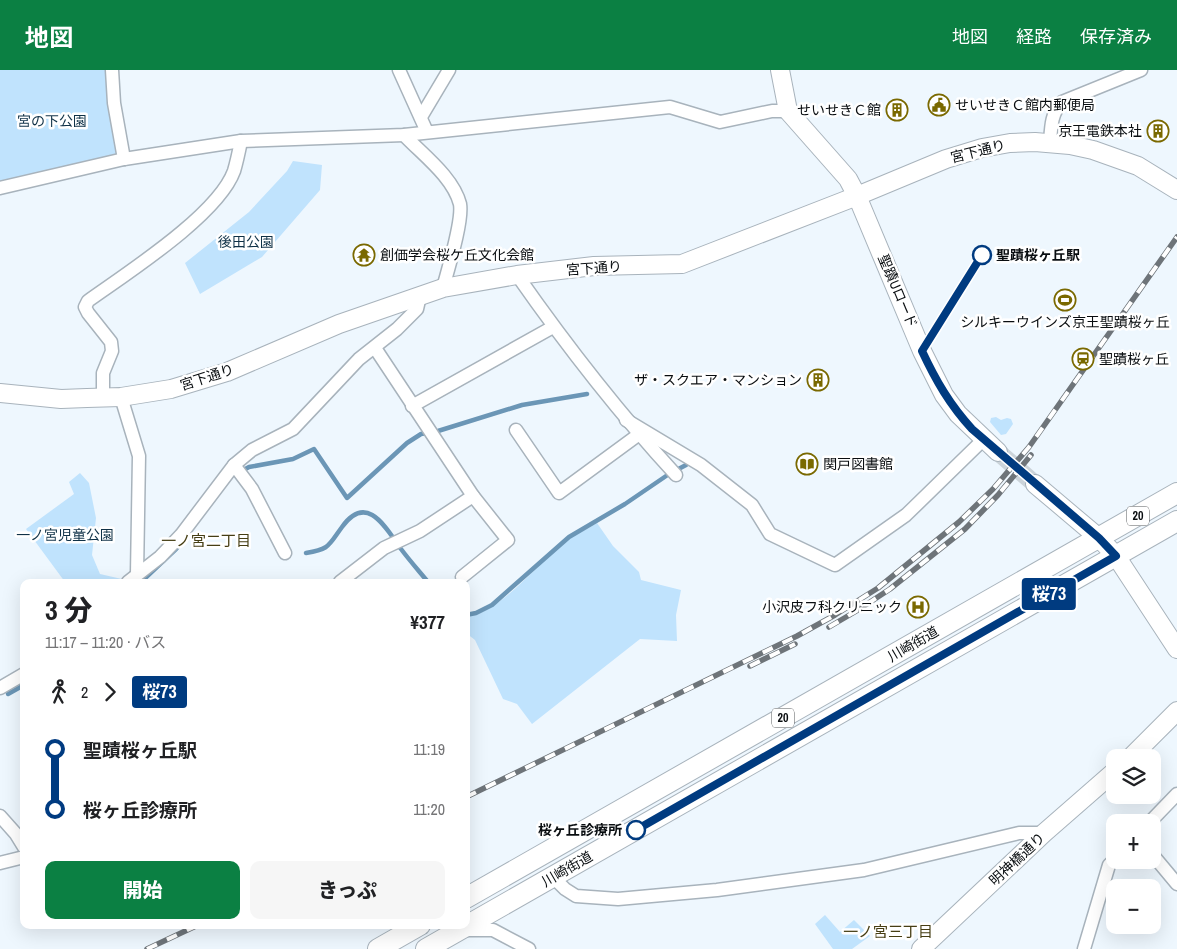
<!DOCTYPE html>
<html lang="ja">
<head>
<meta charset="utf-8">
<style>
	:root { --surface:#fff; --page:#f6f6f6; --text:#202124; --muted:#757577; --accent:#0b8043 }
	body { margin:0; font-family:"Archivo Narrow","Noto Sans JP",sans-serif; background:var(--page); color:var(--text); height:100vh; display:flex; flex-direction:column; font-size:19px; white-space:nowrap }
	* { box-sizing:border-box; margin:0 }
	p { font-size:16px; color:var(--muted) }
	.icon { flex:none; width:28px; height:28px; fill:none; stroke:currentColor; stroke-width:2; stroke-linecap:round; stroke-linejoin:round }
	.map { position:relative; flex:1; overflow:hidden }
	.side { position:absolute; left:20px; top:509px; width:450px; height:350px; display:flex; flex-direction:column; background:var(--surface); border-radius:10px; box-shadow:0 5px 20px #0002 }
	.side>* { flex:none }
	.badge { padding:0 10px; border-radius:4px; font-size:18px; line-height:32px }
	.controls { position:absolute; left:1106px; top:679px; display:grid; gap:10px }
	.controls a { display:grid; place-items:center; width:55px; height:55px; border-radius:10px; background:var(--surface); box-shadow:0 5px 20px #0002; font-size:25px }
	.map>.badge { position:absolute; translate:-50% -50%; box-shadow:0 0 0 2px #fff }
	.legs { display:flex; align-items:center; gap:8px; height:55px; padding:0 25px; font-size:16px }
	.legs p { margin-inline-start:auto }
	.head { display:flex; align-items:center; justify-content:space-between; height:85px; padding:0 25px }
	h1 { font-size:28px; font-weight:800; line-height:38px }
	.button { display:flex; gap:10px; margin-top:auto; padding:10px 25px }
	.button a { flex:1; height:58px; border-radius:10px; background:var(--accent); color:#fff; font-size:20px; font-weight:800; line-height:58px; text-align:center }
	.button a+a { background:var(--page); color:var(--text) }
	ul { padding:0 25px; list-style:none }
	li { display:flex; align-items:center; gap:18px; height:60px; font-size:19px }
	li i { display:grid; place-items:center; width:8px; height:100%; margin:0 6px; background:currentColor }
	li i::after { content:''; width:12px; height:12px; margin:-6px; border:4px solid; border-radius:50%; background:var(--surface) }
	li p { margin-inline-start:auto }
	li:first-child i { background:linear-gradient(#0000 50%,currentColor 0) }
	li:last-child i { background:linear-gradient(currentColor 50%,#0000 0) }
	header { display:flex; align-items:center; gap:30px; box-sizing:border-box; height:70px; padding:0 25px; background:var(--accent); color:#fff }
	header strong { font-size:24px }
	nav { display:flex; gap:28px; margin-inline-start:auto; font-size:18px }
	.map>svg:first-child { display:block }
</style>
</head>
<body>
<header>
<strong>地図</strong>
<nav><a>地図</a><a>経路</a><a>保存済み</a></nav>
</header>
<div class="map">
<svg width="1177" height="879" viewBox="0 0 1177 879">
	<rect width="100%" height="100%" fill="#eef7fe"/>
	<g fill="#c0e3fd">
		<path d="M0 0H106L124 89 0 114Z"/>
		<path d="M293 91 322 95 320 120 262 187 200 224 185 193 249 142 287 101Z"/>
		<path d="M996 347 1001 350 1007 348 1011 349 1013 354 1006 364 1001 365 990 352 991 348Z"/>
		<path d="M80 403 89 413 96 448 92 485 100 504 126 510 123 512H65L26 459 74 424 69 412Z"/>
		<path d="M597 453 613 476 639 502 641 510 681 520 676 545 677 571 640 569 532 654 517 634 503 629 475 570 466 563V547C499 543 536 496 561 475 571 466 586 460 597 453Z"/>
		<path d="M825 845 840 862 854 850 870 866 852 879H833L815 854Z"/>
	</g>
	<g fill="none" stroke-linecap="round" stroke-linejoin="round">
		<g stroke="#6b96b6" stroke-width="4.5">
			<path d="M240 402 249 397 293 389 314 379 347 428 407 373 421 364 438 361 522 335 587 324"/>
			<path d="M306 483C330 479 328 476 342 457 367 422 386 458 401 479 410 491 419 501 428 512"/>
			<path d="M141 512 176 479 183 471"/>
			<path d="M466 545 476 543 492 535 569 467 625 434 669 404 686 395"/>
			<path d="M8 624 24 615"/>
		</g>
		<path stroke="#ccd4da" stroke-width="18" stroke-dasharray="18 9" stroke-linecap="butt" d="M998 382 1035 414"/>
		<g stroke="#a8b3bc" stroke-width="15">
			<g id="street">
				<path d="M112 0 114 33 124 89"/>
				<path d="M399 0 427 62"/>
				<path d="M421 47 449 0"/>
				<path d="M404 65C423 85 453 107 460 134 463 151 448 199 443 218"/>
				<path d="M1050 73C1051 58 1051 43 1062 32L1141 0"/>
				<path d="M0 118 124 89 241 71 404 65 670 37 720 52 772 41H788"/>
				<path d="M517 205C566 275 618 342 676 405"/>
				<path d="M121 327 139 386 137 504"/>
				<path d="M103 328V303L112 281 111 272 88 243 85 237 88 231C127 203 218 145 234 101 237 91 239 81 241 71"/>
				<path d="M412 336 553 257"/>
				<path d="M626 350 701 395 752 435 770 464 835 495 906 445 984 369"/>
				<path d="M516 360 559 423 638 365"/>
				<path d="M234 395 252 419 285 483"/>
				<path d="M462 507 508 470 473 426"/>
				<path d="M128 512 160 487 181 465 234 395 252 380 293 359 359 289 397 259 417 239 420 226"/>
				<path d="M340 512 384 478 420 461 473 426 375 278"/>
				<path d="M0 618 24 604"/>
				<path d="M0 746 16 764 24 777"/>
				<path d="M1150 752 1177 724"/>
				<path d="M1152 784 1177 814"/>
				<path d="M0 793 24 787"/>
				<path d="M553 807 565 819 576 826 618 829 717 820 864 800 1019 763H1044"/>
				<path d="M464 860H493L529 879"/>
				<path d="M1084 879 1109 795 1115 789"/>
			</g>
		</g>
		<g stroke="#a8b3bc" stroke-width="20">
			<g id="secondary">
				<path d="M780 0 788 41 848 109 857 126 922 281 944 325 958 344 998 382"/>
				<path d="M0 323 61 329 87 328 121 327 171 319 227 302 339 254 443 218 517 205 594 196 682 194 857 126 946 89 982 78 1010 73 1035 72 1070 75 1093 80 1138 96 1177 120"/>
				<path d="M1035 414 1099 468 1116 486 1177 579"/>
				<path d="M1130 688 1177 641"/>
				<path d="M921 879 1044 763 1115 701"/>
			</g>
		</g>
		<g stroke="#a8b3bc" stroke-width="22">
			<g id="primary">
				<path d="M466 828 1177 423"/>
				<path d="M378 879 420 855"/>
				<path d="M426 879 1177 451"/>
			</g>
		</g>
		<use href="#street" stroke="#fff" stroke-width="12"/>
		<use href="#secondary" stroke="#fff" stroke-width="18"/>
		<use href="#primary" stroke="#fff" stroke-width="20"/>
		<g stroke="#6e7479" stroke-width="5.5">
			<g id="rail">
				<path d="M829 557 858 540 890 519 965 459 998 425 1031 385"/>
				<path d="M750 596 795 574"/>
				<path d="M466 727 797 566 835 545 878 518 959 452 993 419 1029 377 1177 167"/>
				<path d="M147 879 198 855"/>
			</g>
		</g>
		<use href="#rail" stroke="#fff" stroke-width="4" stroke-dasharray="11" stroke-linecap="butt"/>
	</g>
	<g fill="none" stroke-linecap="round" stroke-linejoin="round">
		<g stroke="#fff" stroke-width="11">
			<path id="line-1" d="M636 760 1116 486 1099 468 972 359C950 335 936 311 922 281L982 185"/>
		</g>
		<use href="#line-1" stroke="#003b80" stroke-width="8"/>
	</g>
	<defs>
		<g id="civic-ring" transform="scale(1.125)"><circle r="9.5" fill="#fff" stroke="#7a6900" stroke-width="1.5"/><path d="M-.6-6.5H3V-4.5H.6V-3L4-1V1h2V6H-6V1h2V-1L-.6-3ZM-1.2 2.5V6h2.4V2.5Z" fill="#7a6900"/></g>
		<g id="building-ring" transform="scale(1.125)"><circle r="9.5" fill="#fff" stroke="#7a6900" stroke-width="1.5"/><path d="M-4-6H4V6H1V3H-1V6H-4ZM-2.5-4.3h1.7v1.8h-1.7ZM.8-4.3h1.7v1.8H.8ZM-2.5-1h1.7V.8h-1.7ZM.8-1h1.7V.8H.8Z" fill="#7a6900"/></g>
		<g id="temple-ring" transform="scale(1.125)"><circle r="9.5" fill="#fff" stroke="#7a6900" stroke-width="1.5"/><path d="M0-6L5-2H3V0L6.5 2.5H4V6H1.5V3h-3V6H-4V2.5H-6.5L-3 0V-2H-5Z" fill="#7a6900"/></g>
		<g id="stadium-ring" transform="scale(1.125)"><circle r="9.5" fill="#fff" stroke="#7a6900" stroke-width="1.5"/><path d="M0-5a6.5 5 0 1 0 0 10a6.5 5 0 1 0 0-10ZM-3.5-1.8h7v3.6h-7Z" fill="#7a6900"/></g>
		<g id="station-ring" transform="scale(1.125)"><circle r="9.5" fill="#fff" stroke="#7a6900" stroke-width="1.5"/><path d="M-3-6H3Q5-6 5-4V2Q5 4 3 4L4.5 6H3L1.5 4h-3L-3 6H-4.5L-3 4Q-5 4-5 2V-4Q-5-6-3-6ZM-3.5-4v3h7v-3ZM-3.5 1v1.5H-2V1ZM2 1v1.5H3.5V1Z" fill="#7a6900"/></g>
		<g id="library-ring" transform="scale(1.125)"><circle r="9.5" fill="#fff" stroke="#7a6900" stroke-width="1.5"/><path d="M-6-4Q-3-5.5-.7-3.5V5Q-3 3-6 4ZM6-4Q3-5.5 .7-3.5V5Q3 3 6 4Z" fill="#7a6900"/></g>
		<g id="hospital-ring" transform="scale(1.125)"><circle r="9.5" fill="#fff" stroke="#7a6900" stroke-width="1.5"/><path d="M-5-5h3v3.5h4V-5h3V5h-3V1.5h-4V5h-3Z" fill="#7a6900"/></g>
	</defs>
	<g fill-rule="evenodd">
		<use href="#civic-ring" x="939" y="35"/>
		<use href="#building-ring" x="897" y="40"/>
		<use href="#building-ring" x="1158" y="61"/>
		<use href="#temple-ring" x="364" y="185"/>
		<use href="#stadium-ring" x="1065" y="230"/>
		<use href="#station-ring" x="1083" y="289"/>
		<use href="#building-ring" x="818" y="310"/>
		<use href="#library-ring" x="807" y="394"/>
		<use href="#hospital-ring" x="918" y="537"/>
	</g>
	<g fill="#fff" stroke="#003b80" stroke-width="2.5">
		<circle cx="982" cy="185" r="9"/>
		<circle cx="636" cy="760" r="9"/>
	</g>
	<g text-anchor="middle" stroke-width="5" stroke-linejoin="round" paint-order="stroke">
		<g fill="#fff" stroke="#535658" stroke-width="1">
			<rect x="1127" y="436.5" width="22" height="19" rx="4"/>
			<rect x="772" y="638.5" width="22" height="19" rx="4"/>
		</g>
		<g font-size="12" font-weight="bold" fill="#090d10">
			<text x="1138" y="450">20</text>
			<text x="783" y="652">20</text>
		</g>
		<g font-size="14" fill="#090d10" stroke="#fff" text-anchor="start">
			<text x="955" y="40">せいせきＣ館内郵便局</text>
			<text x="881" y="45" text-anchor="end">せいせきＣ館</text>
			<text x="1142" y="66" text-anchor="end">京王電鉄本社</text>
			<text x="380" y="190">創価学会桜ケ丘文化会館</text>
			<text x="1065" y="257" text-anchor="middle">シルキーウインズ京王聖蹟桜ヶ丘</text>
			<text x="1099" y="294">聖蹟桜ヶ丘</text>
			<text x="802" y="315" text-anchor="end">ザ・スクエア・マンション</text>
			<text x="823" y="399">関戸図書館</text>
			<text x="902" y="542" text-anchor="end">小沢皮フ科クリニック</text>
		</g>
		<g font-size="14" fill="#0f3147" stroke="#fff">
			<text x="52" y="56">宮の下公園</text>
			<text x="246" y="177">後田公園</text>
			<text x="65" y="470">一ノ宮児童公園</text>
		</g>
		<g font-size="14" fill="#090d10" stroke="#fff">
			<text transform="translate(978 81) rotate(-14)" y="5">宮下通り</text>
			<text transform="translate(594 198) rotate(-4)" y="5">宮下通り</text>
			<text transform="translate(898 221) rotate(67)" y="5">聖蹟Uロード</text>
			<text transform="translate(207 307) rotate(-18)" y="5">宮下通り</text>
			<text transform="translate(913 574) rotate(-30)" y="5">川崎街道</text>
			<text transform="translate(1017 789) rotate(-43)" y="5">明神橋通り</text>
			<text transform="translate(567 799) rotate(-30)" y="5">川崎街道</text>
		</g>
		<g font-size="14" font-weight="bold" fill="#090d10" stroke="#fff" text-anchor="start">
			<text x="996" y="190">聖蹟桜ヶ丘駅</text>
			<text x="622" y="765" text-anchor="end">桜ヶ丘診療所</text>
		</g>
		<g font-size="15" fill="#463e14" stroke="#fff">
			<text x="206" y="476">一ノ宮二丁目</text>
			<text x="888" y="867">一ノ宮三丁目</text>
		</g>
	</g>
</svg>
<div class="controls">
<a><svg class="icon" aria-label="layers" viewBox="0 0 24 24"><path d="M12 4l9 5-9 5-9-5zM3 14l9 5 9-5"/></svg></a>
<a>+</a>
<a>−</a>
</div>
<b class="badge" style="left:1049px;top:524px;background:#003b80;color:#fff">桜73</b>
<section class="side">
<div class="head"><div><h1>3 分</h1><p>11:17 – 11:20 · バス</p></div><b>¥377</b></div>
<div class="legs"><svg class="icon" aria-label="walk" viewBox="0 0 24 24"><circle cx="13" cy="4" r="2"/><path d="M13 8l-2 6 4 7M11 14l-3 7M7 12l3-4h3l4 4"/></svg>2<svg class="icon" aria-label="forward" viewBox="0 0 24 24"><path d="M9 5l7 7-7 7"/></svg><b class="badge" style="background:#003b80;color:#fff">桜73</b></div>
<ul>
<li><i style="color:#003b80"></i><b>聖蹟桜ヶ丘駅</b><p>11:19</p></li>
<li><i style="color:#003b80"></i><b>桜ヶ丘診療所</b><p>11:20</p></li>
</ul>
<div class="button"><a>開始</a><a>きっぷ</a></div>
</section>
</div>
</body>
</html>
